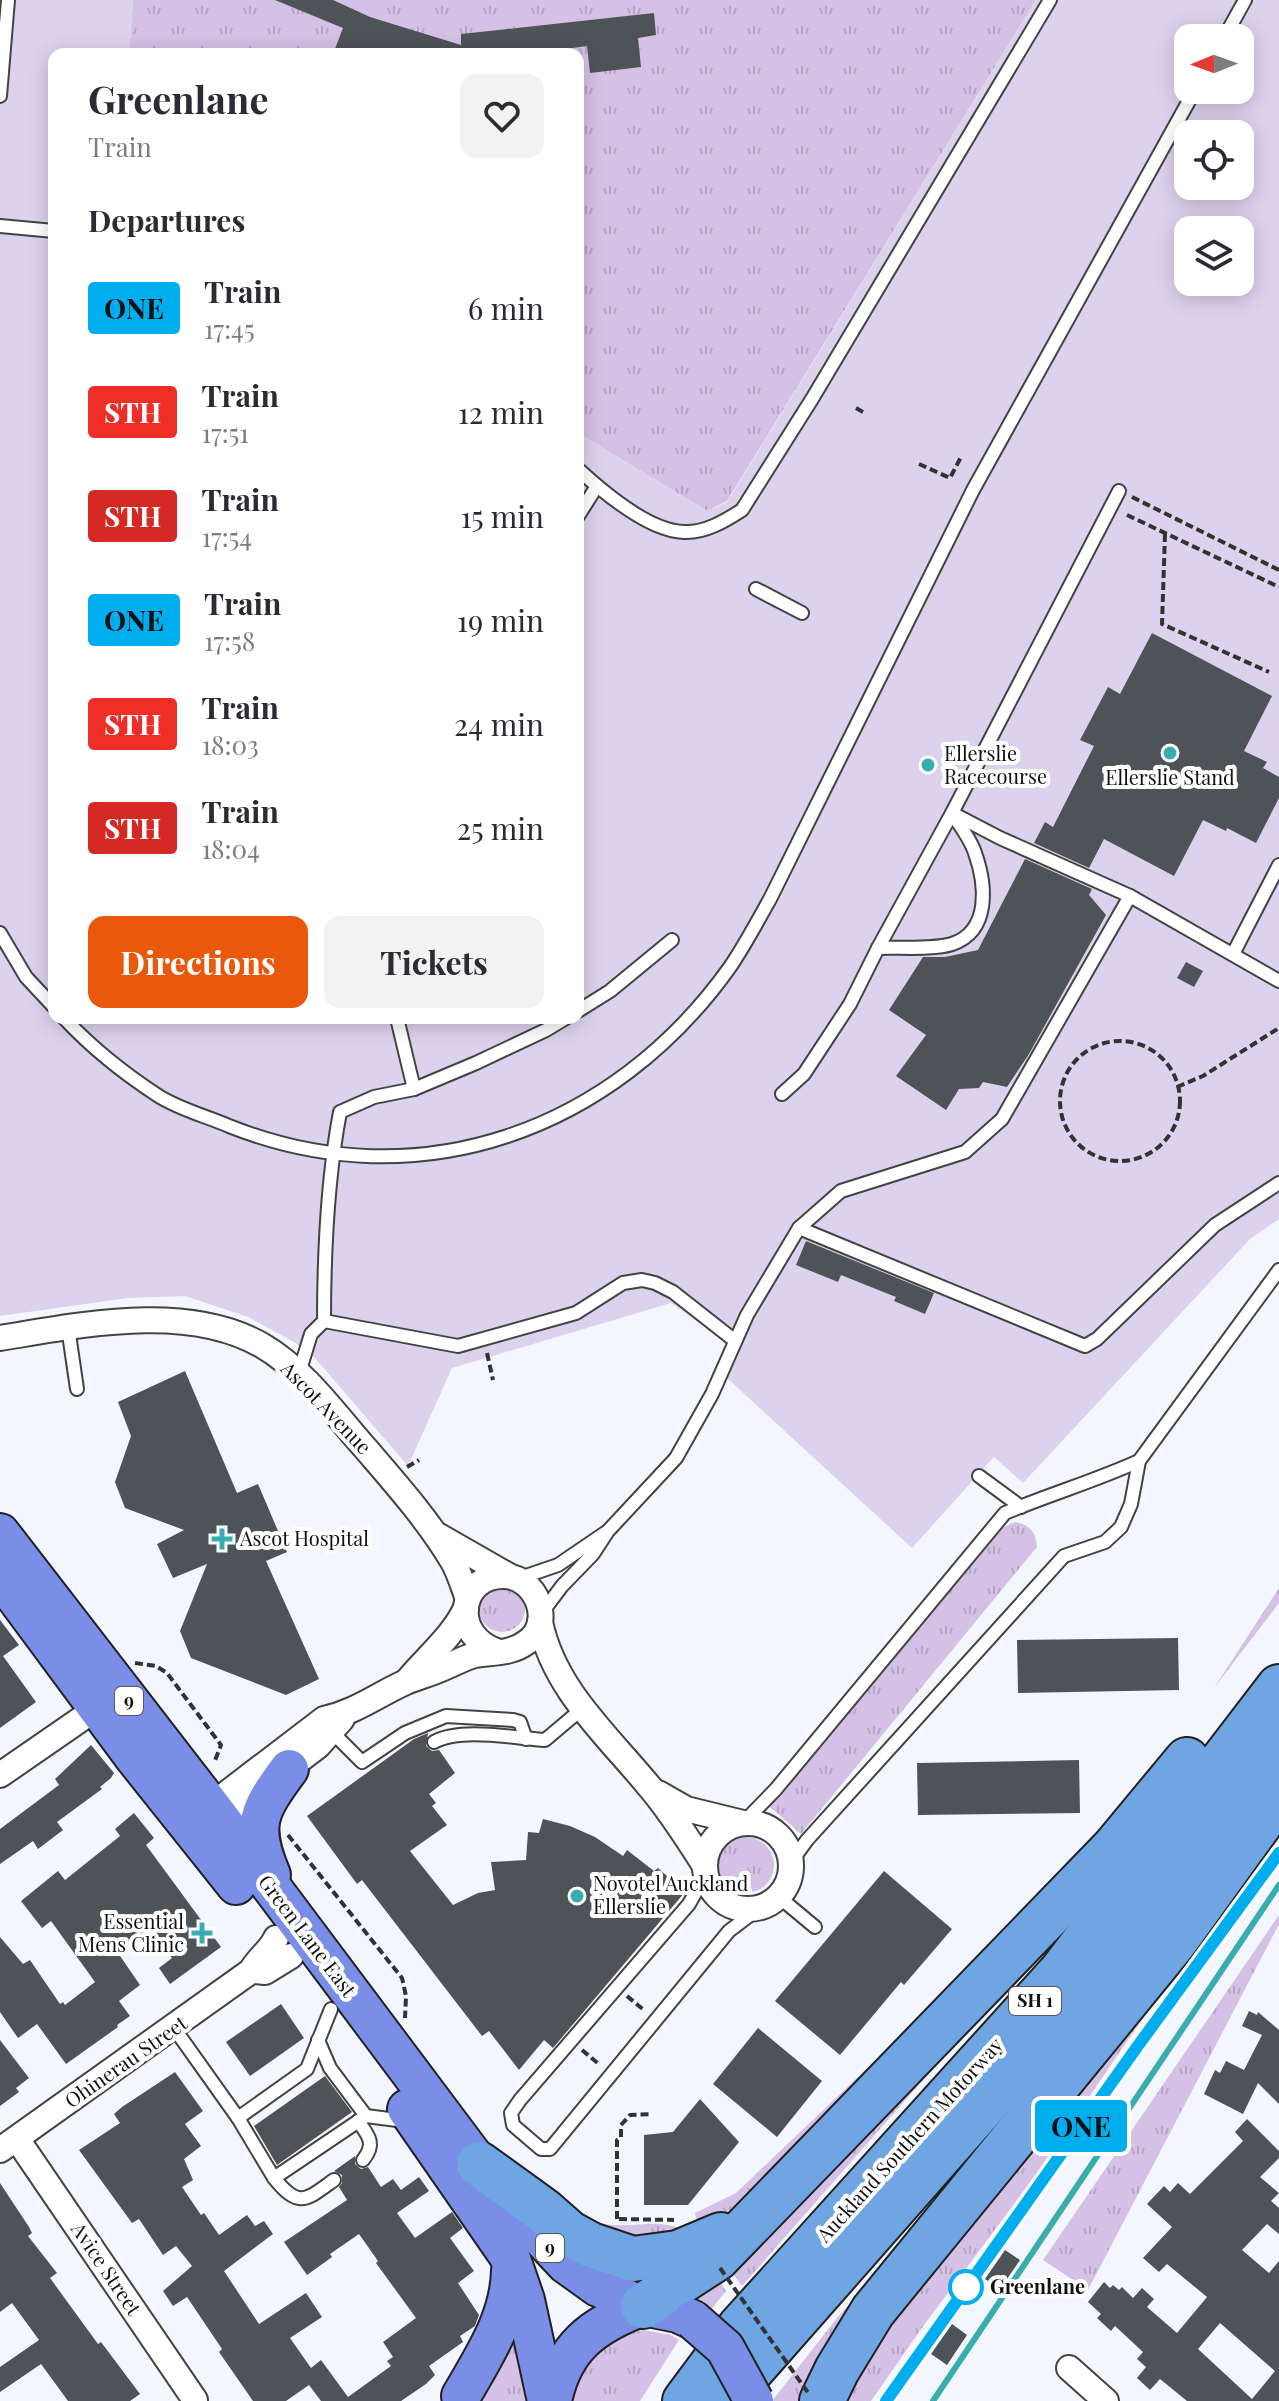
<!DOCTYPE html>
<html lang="en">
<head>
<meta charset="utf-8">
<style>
	:root { --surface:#fff; --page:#f2f2f3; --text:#2b2b33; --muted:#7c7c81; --accent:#ea580c }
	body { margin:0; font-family:"Playfair Display",serif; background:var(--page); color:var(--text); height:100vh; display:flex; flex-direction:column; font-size:30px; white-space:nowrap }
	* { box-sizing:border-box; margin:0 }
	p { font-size:26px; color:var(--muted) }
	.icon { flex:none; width:44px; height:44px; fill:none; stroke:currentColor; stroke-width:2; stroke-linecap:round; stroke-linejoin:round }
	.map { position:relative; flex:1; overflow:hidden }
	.details { position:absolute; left:48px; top:48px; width:536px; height:976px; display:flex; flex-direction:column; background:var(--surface); border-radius:16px; box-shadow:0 4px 20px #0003 }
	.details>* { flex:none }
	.badge { padding:0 16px; border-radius:6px; font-size:28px; line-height:52px }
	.needle { width:52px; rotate:269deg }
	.tools { position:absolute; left:1174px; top:24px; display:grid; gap:16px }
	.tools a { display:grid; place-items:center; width:80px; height:80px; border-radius:16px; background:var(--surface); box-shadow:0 4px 20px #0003; font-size:40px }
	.map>.badge { position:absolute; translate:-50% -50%; box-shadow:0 0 0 4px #fff }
	h2 { padding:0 40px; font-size:30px; line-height:72px }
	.round { display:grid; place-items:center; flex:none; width:84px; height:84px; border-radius:16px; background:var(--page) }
	.overview { display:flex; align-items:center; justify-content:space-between; height:136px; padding:0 40px }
	h1 { font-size:38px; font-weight:700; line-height:60px }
	.action { display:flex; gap:16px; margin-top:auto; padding:16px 40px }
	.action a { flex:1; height:92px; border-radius:16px; background:var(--accent); color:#fff; font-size:32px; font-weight:700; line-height:92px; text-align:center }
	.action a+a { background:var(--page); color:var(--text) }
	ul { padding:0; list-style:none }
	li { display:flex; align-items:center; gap:24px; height:104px; padding:0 40px }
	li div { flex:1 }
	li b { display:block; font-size:30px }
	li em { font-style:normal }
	li .badge { min-width:88px; font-weight:700; text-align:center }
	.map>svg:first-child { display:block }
</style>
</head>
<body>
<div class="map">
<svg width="1279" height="2401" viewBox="0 0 1279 2401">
	<defs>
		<pattern id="grass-tufts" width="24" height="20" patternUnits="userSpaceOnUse" patternTransform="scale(2)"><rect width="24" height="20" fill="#d5c1e5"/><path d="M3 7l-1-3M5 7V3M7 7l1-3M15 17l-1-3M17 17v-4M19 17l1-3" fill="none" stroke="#b6a5c3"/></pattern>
	</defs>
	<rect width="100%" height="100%" fill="#f4f6fe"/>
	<g fill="url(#grass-tufts)">
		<path d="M133 0H1036L727 501 707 511 578 433V54H129Z"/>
		<path d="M1015 1522C1030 1525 1036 1532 1037 1547L801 1834 769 1806 1004 1527Z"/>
		<circle cx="502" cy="1609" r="23"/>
		<path d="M1279 1588V1603L1214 1688Z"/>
		<circle cx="746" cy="1865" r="28"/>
		<path d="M1279 1915V1924L1088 2290 1043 2260Z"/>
		<path d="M1010 1981 742 2286 726 2264Z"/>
		<path d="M1155 2000 1041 2168 924 2325 871 2401H835L852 2369Z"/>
		<path d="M923 2015 736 2214C719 2226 701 2238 681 2245 673 2247 664 2246 656 2247 616 2249 589 2238 558 2212L562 2207C579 2217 596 2225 616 2225 649 2226 659 2218 691 2233L698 2225 695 2213 736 2193Z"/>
		<path d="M966 2176 810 2401H772L837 2318Z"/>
		<path d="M716 2275 726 2291 710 2311 696 2299Z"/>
		<path d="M514 2307 529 2401H470Z"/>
		<path d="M644 2330 671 2335 679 2340 640 2401H566L573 2374 618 2334Z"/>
	</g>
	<path fill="#ddd2ed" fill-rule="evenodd" d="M0 0H133L129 54H54V1018H578V433L707 511 727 502 1036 0H1279V1219L1250 1239 1023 1483 994 1457 912 1548 727 1378 740 1352 671 1303 452 1368 408 1466 314 1357 294 1342 248 1317 185 1296 128 1298 0 1316ZM1188 38H1240V90H1188ZM1188 134H1240V186H1188ZM1188 230H1240V282H1188Z"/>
	<g fill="#4e5357" fill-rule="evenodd">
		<path d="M275 0H333L370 17 461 45V34L654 13 656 35 638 38 641 67 590 73 587 46 530 54H333L343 28Z"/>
		<path d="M1152 633 1272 696 1244 751 1267 762 1263 768 1279 777V798L1256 843 1227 828 1226 831 1203 820 1174 876 1104 839 1089 868 1034 843 1045 822 1053 827 1094 746 1080 740 1108 687 1120 694Z"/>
		<path d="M1025 859 1092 889 1089 895 1106 915 1029 1054 1007 1087 983 1082 979 1088 959 1089 946 1110 896 1076 926 1035 889 1010 923 957H945L978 950Z"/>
		<path d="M1186 962 1203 971 1194 987 1177 978Z"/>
		<path d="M806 1241 934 1293 925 1314 894 1301 896 1297 841 1275 838 1282 796 1265Z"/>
		<path d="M185 1371 237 1493 258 1484 287 1552 266 1561 319 1679 286 1695 191 1658 180 1631 207 1564 173 1578 157 1544 184 1530 125 1508 115 1482 131 1436 118 1402Z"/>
		<path d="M0 1620 19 1645 3 1656 36 1702 0 1728Z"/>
		<path d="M1178 1638 1179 1690 1018 1693 1017 1640Z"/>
		<path d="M428 1733 426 1746 432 1751 439 1750 455 1773 429 1794 436 1803 432 1806 447 1825 410 1851 453 1905 478 1893 495 1890 491 1862 526 1860 528 1832 539 1833 543 1819 570 1826 595 1837 623 1856 627 1850 654 1871 658 1868 685 1892 553 2048 544 2040 519 2070 489 2031 482 2036 362 1880 357 1884 307 1816 414 1739Z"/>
		<path d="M91 1745 114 1773 111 1778 100 1787 102 1789 57 1822 63 1830 38 1849 33 1841 0 1864V1829L59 1785 55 1779Z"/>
		<path d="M1079 1760 1080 1813 918 1815 917 1763Z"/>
		<path d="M134 1813 154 1838 146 1845 221 1947 170 1984 159 1968 172 1958 150 1929 118 1953 140 1985 119 2001 130 2016 117 2025 118 2027 66 2064 37 2024 18 2038 0 2012V1937L23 1964 30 1960 60 2004 63 2002 65 2005 95 1982 51 1921 42 1928 21 1901 58 1871 65 1880 120 1836 115 1829Z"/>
		<path d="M884 1871 952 1929 904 1985 901 1982 840 2055 775 2001Z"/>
		<path d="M281 2004 304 2038 250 2076 226 2042Z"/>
		<path d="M1249 2011 1257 2015 1258 2012 1279 2030V2104L1258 2083 1243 2114 1204 2094 1215 2070 1220 2073 1226 2061 1244 2070 1262 2035 1242 2026Z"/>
		<path d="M758 2028 822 2081 777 2137 713 2084Z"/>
		<path d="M0 2040 29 2078 16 2088 19 2092 0 2106Z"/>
		<path d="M175 2072 203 2111 185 2124 201 2146 184 2159 193 2180 182 2187 201 2215 204 2213 219 2235 247 2215 255 2226 264 2221 273 2234 224 2271 259 2324 306 2293 322 2317 290 2338 311 2368 321 2360 348 2397 391 2366 387 2361 393 2357 383 2342 416 2318 376 2263 378 2261 359 2234 330 2254 332 2257 307 2275 284 2242 347 2200 339 2187 342 2183V2175L334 2171 355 2156V2164L361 2169 368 2167 381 2187 393 2179 401 2190 419 2177 429 2191 397 2213 415 2238 452 2212 463 2228 450 2238 474 2271 458 2283 479 2315 475 2326 460 2336 463 2342 429 2366 435 2375 426 2384 401 2401H321L309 2385 286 2401H253L219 2352 222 2349 187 2297 173 2306 163 2291 192 2266 176 2246 163 2255 139 2219 132 2223 79 2150 120 2123 114 2114 122 2107Z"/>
		<path d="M325 2076 352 2112 277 2165 254 2126Z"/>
		<path d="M700 2099 739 2142 688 2205H644V2135L673 2132Z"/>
		<path d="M1247 2119 1279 2151V2158L1260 2177 1279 2193 1271 2201 1279 2208V2234L1267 2224 1242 2250 1269 2273 1279 2261V2401H1187L1160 2379 1150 2390 1137 2378 1146 2367 1137 2359 1143 2352 1115 2326 1111 2331 1097 2318 1101 2314 1088 2302 1104 2282 1110 2288 1113 2285 1119 2290 1122 2287 1133 2298 1142 2288 1154 2299 1147 2307 1177 2333 1207 2297 1167 2264 1159 2272 1143 2258 1172 2227 1147 2204 1164 2186 1170 2192 1178 2183 1190 2194 1243 2141 1235 2132ZM1220 2323 1275 2371 1252 2399 1198 2349Z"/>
		<path d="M0 2183 29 2227 32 2233 28 2236 57 2273 50 2278 98 2344 101 2342 140 2394 130 2401H68L41 2364 0 2392V2367L39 2340 12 2303 0 2312Z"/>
		<path d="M1005 2250 1020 2260 1000 2289 985 2279Z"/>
		<path d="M952 2324 967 2335 947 2365 931 2354Z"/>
	</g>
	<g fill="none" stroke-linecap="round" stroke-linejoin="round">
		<g stroke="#434343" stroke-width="16">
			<g id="lane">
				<path d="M1224 38 1245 0"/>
				<path d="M0 96 8 0"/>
				<path d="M0 226 54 231"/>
				<path d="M578 469C603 492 649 531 684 532 705 533 725 521 742 510L812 399 1050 0"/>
				<path d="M578 516 597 486"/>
				<path d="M756 589 802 613"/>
				<path d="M952 813 1000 838 1130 896 1279 981"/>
				<path d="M0 933 26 977 54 1007"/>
				<path d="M878 948C899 947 933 950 952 944 991 931 986 884 975 853 971 840 961 827 953 815"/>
				<path d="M1233 954 1279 865"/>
				<path d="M578 1011 610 991 672 940"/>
				<path d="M64 1018C90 1046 125 1074 157 1095 178 1109 206 1116 229 1126 419 1202 614 1130 730 967 745 945 757 922 770 899L973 490 1195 90"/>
				<path d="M397 1018 414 1089"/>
				<path d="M782 1094 804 1074 850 1004 878 948 952 813 1119 491"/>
				<path d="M799 1228 1085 1346 1097 1339 1215 1225 1279 1183"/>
				<path d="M324 1321 458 1346 576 1313 623 1283 642 1280 655 1283 673 1292 734 1340"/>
				<path d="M68 1327 77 1389"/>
				<path d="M299 1373 311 1334 324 1321C324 1251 327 1181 340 1112L374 1097 414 1089 476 1063 546 1030 566 1018"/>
				<path d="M979 1476 1021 1507"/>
				<path d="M520 1578 558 1565 605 1533"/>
				<path d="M541 1614 562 1586 593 1554 608 1531 676 1458 712 1394 747 1315 799 1228 841 1191 965 1152 1002 1119 1130 896"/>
				<path d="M331 1731 362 1762 405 1733 446 1716 513 1720 520 1722 526 1739"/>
				<path d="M434 1742C461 1727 514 1738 545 1740L583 1708"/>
				<path d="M743 1823 776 1789 1005 1513C1050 1494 1095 1481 1139 1461"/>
				<path d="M791 1862 807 1840 1064 1556 1105 1542 1121 1527 1131 1504 1139 1461 1279 1270"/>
				<path d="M706 1874 689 1904 520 2100 511 2113 513 2125 541 2149H550L729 1931 758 1909"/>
				<path d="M779 1897 815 1927"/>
				<path d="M174 2028 238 2118 307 2069 331 2009"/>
				<path d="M366 2116 405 2121"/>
				<path d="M238 2118 274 2178 366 2116 330 2068 318 2040"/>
				<path d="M358 2121C369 2136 376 2144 363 2160"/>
				<path d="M274 2178C299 2209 306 2200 334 2180"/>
			</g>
		</g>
		<g stroke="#434343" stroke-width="28">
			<g id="street">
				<path d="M0 1338C81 1325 188 1302 263 1346 304 1370 335 1414 366 1449 396 1484 428 1520 452 1560 459 1571 463 1586 468 1599"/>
				<path d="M439 1536 509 1576"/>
				<path d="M540 1622C554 1689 606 1734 648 1785 669 1809 688 1839 705 1866"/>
				<path d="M408 1680C428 1656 453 1636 466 1608"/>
				<path d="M0 1775 97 1708"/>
				<path d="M658 1793 686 1809 743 1823"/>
				<path d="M201 1813 324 1719C356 1712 377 1695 406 1682 418 1677 430 1674 441 1669 452 1665 463 1658 475 1655 493 1652 511 1654 527 1642 555 1622 536 1577 504 1576 458 1575 450 1637 499 1652"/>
				<circle cx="748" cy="1866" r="43"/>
				<path d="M210 1828 318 1746 342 1719"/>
				<path d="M254 1971 265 1972 291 1956"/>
				<path d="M17 2139 195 2400"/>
				<path d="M0 2150 251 1971C258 1958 270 1951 276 1938"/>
				<path d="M1069 2368 1106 2401"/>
			</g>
		</g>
		<g stroke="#212121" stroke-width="42">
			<g id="primary">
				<path d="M0 1533 210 1805 479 2164 535 2231 566 2264 598 2287 643 2306 678 2313 693 2320"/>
				<path d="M0 1576 134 1757 236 1885"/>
				<path d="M271 1875C250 1825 258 1811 289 1769"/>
				<path d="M407 2109 511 2259 525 2300 547 2401"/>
				<path d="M461 2396C484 2356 510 2318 511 2270"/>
				<path d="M552 2401C563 2347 593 2325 643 2306"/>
			</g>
		</g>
		<g stroke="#212121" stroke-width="48">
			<g id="highway">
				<path d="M479 2164 544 2211 569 2233 591 2245 633 2259 678 2253 721 2235"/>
				<path d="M643 2306 717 2258 1114 1848 1187 1760"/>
				<path d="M685 2401 740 2327 1061 1972 1279 1687"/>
				<path d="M724 2401 1112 1960 1279 1740"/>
				<path d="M822 2401 837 2370 873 2311 1175 1941 1279 1797"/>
			</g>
		</g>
		<g stroke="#323232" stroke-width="4" stroke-dasharray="8 4" stroke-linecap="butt">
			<path d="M856 408 865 413"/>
			<path d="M919 464 950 478 961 457"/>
			<path d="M1132 497 1279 570"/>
			<path d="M1127 515 1279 587"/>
			<path d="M1165 534 1162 624 1269 672"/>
			<circle cx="1120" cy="1101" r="60"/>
			<path d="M1177 1087 1203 1076 1279 1028"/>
			<path d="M487 1353 493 1380"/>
			<path d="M407 1467 419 1460"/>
			<path d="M135 1663 156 1666 167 1673 221 1745 214 1763"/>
			<path d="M288 1835 402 1978 406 1996 405 2018"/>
			<path d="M627 1996 645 2011"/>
			<path d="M582 2050 600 2065"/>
			<path d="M617 2219V2140L621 2137V2125L630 2115 652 2114"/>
			<path d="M619 2219 674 2220"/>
		</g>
		<use href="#lane" stroke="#fff" stroke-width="12"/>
		<use href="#street" stroke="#fff" stroke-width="24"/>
		<use href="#primary" stroke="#7b8ee7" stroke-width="38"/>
		<use href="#highway" stroke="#6ea5e2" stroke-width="44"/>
		<g stroke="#39acaf" stroke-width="6">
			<path d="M885 2401 1137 2047 1279 1854"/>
			<path d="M933 2401 1279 1885"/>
		</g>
		<g stroke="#212121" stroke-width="42" stroke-linecap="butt">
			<path id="primary-bridge" d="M693 2320 725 2348 754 2401"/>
		</g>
		<path stroke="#323232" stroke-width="4" stroke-dasharray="8 4" stroke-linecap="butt" d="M720 2268 809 2394"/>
		<use href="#primary-bridge" stroke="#7b8ee7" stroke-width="38"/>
	</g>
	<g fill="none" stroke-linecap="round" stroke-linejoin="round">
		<g stroke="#fff" stroke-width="18">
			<path id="line" d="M886 2401 1137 2047 1279 1853"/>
		</g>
		<use href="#line" stroke="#00aeef" stroke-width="12"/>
	</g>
	<g fill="#39acaf" stroke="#fff" stroke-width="3">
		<circle cx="1170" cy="753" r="8"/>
		<circle cx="928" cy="765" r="8"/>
		<path d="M218 1527h8v8h8v8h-8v8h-8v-8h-8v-8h8z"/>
		<circle cx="577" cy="1896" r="8"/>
		<path d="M198 1921h8v8h8v8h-8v8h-8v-8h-8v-8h8z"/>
	</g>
	<circle fill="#fff" stroke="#00aeef" stroke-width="4" cx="966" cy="2287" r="16"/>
	<g text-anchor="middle" stroke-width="8" stroke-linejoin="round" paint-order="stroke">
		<g fill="#fff" stroke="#585858" stroke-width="2">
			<rect x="115" y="1687" width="28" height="28" rx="6"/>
			<rect x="1009" y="1987" width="52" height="28" rx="6"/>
			<rect x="536" y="2234" width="28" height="28" rx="6"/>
		</g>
		<g font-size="18" font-weight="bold" fill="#101010">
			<text x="129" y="1707">9</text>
			<text x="1035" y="2007">SH 1</text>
			<text x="550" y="2254">9</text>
		</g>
		<g font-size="20" fill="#101010" stroke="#fff" text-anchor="start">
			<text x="944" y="761">Ellerslie<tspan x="944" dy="23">Racecourse</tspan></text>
			<text x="1170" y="785" text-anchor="middle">Ellerslie Stand</text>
			<text x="240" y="1546">Ascot Hospital</text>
			<text x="593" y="1891">Novotel Auckland<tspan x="593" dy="23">Ellerslie</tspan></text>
			<text x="184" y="1929" text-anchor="end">Essential<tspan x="184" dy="23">Mens Clinic</tspan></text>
		</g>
		<g font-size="20" fill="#101010" stroke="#fff">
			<text transform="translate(326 1408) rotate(46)" y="7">Ascot Avenue</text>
			<text transform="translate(307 1936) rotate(53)" y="7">Green Lane East</text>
			<text transform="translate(126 2062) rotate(-35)" y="7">Ohinerau Street</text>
			<text transform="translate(910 2140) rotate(-48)" y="7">Auckland Southern Motorway</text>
			<text transform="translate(106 2269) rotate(56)" y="7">Avice Street</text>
		</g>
		<g font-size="20" font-weight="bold" fill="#101010" stroke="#fff" text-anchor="start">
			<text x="990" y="2294">Greenlane</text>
		</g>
	</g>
</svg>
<div class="tools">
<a><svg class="needle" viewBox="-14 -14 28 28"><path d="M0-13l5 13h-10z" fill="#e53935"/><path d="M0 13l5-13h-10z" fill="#7c7c81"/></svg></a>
<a><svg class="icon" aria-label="locate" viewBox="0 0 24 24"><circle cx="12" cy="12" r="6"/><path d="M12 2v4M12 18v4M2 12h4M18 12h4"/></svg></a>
<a><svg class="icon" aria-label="layers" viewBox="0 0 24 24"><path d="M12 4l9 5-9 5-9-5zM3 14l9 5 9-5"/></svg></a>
</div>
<b class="badge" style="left:1081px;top:2126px;background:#00aeef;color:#111">ONE</b>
<section class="details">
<div class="overview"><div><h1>Greenlane</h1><p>Train</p></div><a class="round"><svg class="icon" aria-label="heart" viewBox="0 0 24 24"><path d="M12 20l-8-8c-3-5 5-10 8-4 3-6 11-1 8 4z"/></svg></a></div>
<h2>Departures</h2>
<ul>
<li><span class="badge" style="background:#00aeef;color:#111">ONE</span><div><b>Train</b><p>17:45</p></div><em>6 min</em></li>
<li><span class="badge" style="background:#ee2e27;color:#fff">STH</span><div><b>Train</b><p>17:51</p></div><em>12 min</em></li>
<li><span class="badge" style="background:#d52923;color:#fff">STH</span><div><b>Train</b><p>17:54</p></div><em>15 min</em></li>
<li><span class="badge" style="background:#00aeef;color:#111">ONE</span><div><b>Train</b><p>17:58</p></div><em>19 min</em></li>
<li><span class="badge" style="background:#ee2e27;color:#fff">STH</span><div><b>Train</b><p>18:03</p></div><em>24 min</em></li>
<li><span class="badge" style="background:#d52923;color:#fff">STH</span><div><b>Train</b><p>18:04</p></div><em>25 min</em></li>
</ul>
<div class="action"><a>Directions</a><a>Tickets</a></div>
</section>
</div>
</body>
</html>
